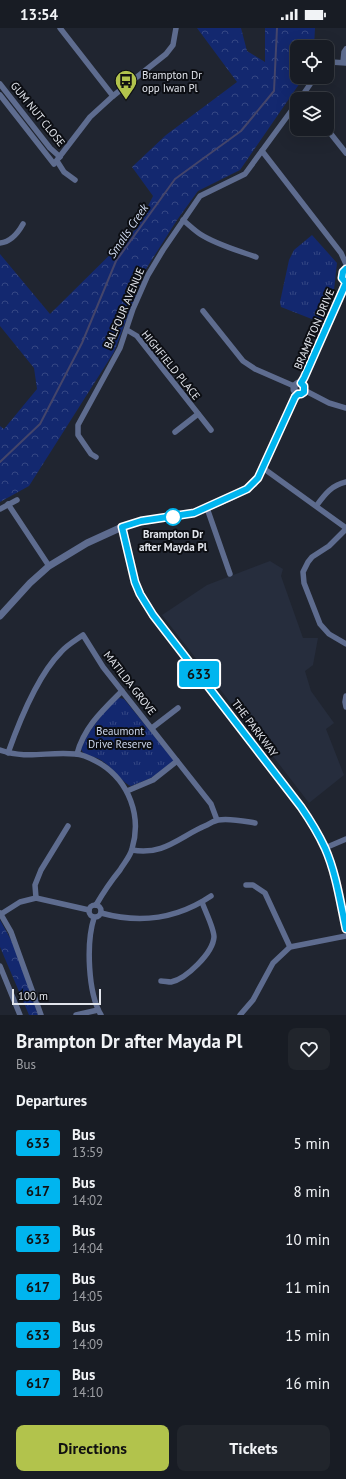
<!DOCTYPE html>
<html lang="en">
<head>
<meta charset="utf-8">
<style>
	:root { --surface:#181c24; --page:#21252c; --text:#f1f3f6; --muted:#9fa1a6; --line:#363a41; --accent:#b2c34c }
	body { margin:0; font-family:"PT Sans",sans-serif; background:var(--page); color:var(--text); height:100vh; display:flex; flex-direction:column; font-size:15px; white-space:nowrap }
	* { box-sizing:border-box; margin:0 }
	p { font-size:13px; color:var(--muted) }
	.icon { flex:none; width:22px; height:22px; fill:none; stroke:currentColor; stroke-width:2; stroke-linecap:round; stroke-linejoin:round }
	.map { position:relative; height:987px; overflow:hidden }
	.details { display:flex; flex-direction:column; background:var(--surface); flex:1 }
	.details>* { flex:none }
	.badge { padding:0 8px; border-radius:3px; font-size:14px; line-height:26px }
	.buttons { position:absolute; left:290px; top:12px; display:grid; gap:8px }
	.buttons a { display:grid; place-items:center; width:44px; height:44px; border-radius:8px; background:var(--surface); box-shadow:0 4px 16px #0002,0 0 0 1px var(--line); font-size:20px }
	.scale { position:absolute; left:12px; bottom:10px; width:89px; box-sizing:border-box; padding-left:4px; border:2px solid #e2e5ec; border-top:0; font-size:11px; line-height:14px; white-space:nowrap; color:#e2e5ec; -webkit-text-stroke:3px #0c0e13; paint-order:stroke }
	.map>.badge { position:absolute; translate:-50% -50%; box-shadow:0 0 0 2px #fff }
	h2 { padding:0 16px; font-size:15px; line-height:36px }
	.round { display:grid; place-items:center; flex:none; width:42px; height:42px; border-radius:8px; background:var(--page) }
	.overview { display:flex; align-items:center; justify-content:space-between; height:68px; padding:0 16px }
	h1 { font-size:19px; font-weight:700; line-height:30px }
	.action { display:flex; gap:8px; margin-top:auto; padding:8px 16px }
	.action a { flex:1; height:46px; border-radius:8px; background:var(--accent); color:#111; font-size:16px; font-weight:700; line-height:46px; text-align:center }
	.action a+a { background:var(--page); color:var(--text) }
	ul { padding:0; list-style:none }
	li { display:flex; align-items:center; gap:12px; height:48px; padding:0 16px }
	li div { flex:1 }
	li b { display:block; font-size:15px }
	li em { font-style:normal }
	li .badge { min-width:44px; font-weight:700; text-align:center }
	.status { display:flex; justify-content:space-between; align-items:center; height:28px; padding:0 20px; background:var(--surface); direction:ltr }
	.status svg { height:11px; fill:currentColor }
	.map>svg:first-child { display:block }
</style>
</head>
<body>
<div class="status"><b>13:54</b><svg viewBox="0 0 49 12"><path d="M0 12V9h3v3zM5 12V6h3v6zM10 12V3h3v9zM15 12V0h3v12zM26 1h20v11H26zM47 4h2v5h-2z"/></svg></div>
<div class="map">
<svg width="346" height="987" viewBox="0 0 346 987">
	<defs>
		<pattern id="grass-tufts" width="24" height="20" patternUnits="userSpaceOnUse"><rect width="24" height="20" fill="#13286f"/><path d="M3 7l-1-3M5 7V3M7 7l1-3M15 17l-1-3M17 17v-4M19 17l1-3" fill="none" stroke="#354784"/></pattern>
		<pattern id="forest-crowns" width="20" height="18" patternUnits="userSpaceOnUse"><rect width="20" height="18" fill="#13286f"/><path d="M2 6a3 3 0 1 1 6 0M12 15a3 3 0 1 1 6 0" fill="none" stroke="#354784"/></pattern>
	</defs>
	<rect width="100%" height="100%" fill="#202530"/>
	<path fill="#262d3d" d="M270 533 283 541 281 548 303 610H318L313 637 305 643 311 663 334 695 326 701 344 747 309 775 269 723 268 719 238 680 230 674 162 587 207 557Z"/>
	<g fill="url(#grass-tufts)">
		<path d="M312 207 337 235 334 262 322 295 281 279 280 274 289 232 294 222Z"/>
		<path d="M120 670 124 671 173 731V734L151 750 131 758C123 756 111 736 97 730 91 728 83 727 81 721 89 701 102 687 116 671Z"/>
	</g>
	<g fill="url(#forest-crowns)">
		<path d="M197 0H241L247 23 265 34V0H315L314 19H297V49H304L240 142 198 163 177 192 146 241 114 324 29 458 0 474V398L4 401 37 361 34 340 0 298V226L50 286 137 200 153 168 132 139 166 107 237 54Z"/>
		<path d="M0 892 15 919 38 987H29L0 919Z"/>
	</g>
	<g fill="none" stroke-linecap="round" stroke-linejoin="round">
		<path stroke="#44456b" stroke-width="2" d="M0 434 40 396 82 315 116 233 175 151 241 103 274 63 277 0"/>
		<g stroke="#5e6c8f" stroke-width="5.5">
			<path d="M60 0 113 68"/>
			<path d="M343 34 344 24 346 21"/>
			<path d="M327 36 331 34 346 35"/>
			<path d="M0 56 50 120 60 129"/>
			<path d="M0 67 54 136 90 89 113 68 166 26 173 17 176 0"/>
			<path d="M300 71 315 49"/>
			<path d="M327 101 346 125"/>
			<path d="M262 123 341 225 346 236"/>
			<path d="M57 133 64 144 75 152"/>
			<path d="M183 192C189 197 194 202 200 206 217 217 237 222 256 229"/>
			<path d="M0 215C11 214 18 205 23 196"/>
			<path d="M203 283 243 333 255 341 294 358"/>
			<path d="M127 302 137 308 211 402"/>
			<path d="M304 362 329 375 346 380"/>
			<path d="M175 404 198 386"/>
			<path d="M96 429 91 426 78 407V397L120 320 133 281 148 247 163 222 200 168 245 146 297 75"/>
			<path d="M263 440 346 500"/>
			<path d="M8 476 49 538"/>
			<path d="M317 477C325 466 332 457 346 454"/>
			<path d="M207 480 230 546"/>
			<path d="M0 481 17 472"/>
			<path d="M346 501 329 518 312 529 308 534 303 544 304 555 320 596 329 606 346 616"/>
			<path d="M346 668 345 674 346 679"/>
			<path d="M152 700 178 680"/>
			<path d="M0 722C28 732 48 723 75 726 84 726 94 732 101 736 129 754 142 788 132 821 130 829 124 835 120 842 111 853 103 865 96 877"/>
			<path d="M8 725C19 694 38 647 61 624 67 617 76 612 83 607L103 639 211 776 217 792"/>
			<path d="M77 726C84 699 103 682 122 663"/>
			<path d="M127 763 153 752 177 733"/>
			<path d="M325 820 346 811"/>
			<path d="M132 822C164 828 180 808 207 797 210 795 214 793 218 792 230 790 243 793 255 795"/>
			<path d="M246 857H253L265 865 290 919"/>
			<path d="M36 870 35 857 41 842 68 798"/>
			<circle cx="95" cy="883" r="6"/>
			<path d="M0 885 11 904 41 987"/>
			<path d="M101 885C141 896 177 891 211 868"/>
			<path d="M1 886 20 874 36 870 89 882"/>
			<path d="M94 890C86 915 88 965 101 987"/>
			<path d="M0 938 20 987"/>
			<path d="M161 953C164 953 168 954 171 954 186 951 213 925 214 909 214 900 205 883 202 874"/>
			<path d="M76 987 98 982"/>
			<path d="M240 987 253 972 273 935 290 919 346 908"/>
		</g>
		<g stroke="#5e6c8f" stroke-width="7">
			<path d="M346 241 343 244 342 250 346 255"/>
			<path d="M301 355 304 350 345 255"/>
			<path d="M298 366 294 362V358L298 355H301"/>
			<path d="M298 366 302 365 304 362V358L301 355"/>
			<path d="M122 499 135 555 140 566 153 587 301 779C310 792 319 805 325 820 336 845 340 874 346 901"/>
			<path d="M0 588 30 555 49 538 87 515 122 499 133 495 194 485 234 468 254 456 263 440 295 369 298 366"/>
		</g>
	</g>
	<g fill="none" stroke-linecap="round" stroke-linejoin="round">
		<g stroke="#fff" stroke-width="9">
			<path id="line" d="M346 241 343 244 342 250 346 255 304 350 301 355 304 358V364L301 366H298L295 369 258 450 247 461 194 485 141 493 122 499 135 554 140 566 153 587 301 779C310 792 318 805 325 820 336 845 340 873 346 901"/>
		</g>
		<use href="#line" stroke="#00b5ef" stroke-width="6"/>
	</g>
	<defs>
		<g id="bus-pin" transform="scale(1.15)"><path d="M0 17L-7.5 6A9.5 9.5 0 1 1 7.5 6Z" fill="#b2c34c" stroke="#0c0e13"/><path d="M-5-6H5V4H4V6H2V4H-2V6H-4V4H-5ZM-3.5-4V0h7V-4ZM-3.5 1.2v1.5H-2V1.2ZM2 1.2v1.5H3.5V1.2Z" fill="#111"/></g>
	</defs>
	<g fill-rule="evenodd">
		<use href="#bus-pin" x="126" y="53"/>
	</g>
	<circle fill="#fff" stroke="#00b5ef" stroke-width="2" cx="173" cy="489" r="8"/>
	<g text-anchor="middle" stroke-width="4" stroke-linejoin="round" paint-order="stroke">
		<g font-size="11" fill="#e2e5ec" stroke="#0c0e13" text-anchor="start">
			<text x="142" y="51">Brampton Dr<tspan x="142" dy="13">opp Iwan Pl</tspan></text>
		</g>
		<g font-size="11" fill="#e2e5ec" stroke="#0c0e13">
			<text transform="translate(38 86) rotate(51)" y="4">GUM NUT CLOSE</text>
			<text transform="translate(124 280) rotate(-67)" y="4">BALFOUR AVENUE</text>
			<text transform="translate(314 301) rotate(-67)" y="4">BRAMPTON DRIVE</text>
			<text transform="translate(171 337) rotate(51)" y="4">HIGHFIELD PLACE</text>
			<text transform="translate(130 655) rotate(52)" y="4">MATILDA GROVE</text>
			<text transform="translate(255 700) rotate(53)" y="4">THE PARKWAY</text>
		</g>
		<g font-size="11" font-weight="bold" fill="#e2e5ec" stroke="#0c0e13">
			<text x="173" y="510">Brampton Dr<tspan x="173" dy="13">after Mayda Pl</tspan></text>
		</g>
		<g font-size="11" fill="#cbd5ea" stroke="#0c0e13">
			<text x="120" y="707">Beaumont<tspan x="120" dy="13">Drive Reserve</tspan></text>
		</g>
		<g font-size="12" font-style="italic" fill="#d1dbf1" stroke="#0c0e13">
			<text transform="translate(128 203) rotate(-56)" y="4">Smalls Creek</text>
		</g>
	</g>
</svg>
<div class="buttons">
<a><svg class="icon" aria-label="locate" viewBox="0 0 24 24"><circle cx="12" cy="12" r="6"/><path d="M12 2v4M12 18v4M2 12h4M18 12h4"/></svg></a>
<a><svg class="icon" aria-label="layers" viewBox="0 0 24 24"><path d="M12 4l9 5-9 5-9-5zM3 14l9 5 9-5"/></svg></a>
</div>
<div class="scale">100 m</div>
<b class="badge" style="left:199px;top:646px;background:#00b5ef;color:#111">633</b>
</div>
<section class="details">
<div class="overview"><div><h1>Brampton Dr after Mayda Pl</h1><p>Bus</p></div><a class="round"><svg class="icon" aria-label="heart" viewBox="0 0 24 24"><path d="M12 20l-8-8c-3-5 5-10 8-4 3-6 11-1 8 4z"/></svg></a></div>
<h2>Departures</h2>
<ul>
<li><span class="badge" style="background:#00b5ef;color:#111">633</span><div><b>Bus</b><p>13:59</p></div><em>5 min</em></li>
<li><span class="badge" style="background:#00b5ef;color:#111">617</span><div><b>Bus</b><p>14:02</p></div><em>8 min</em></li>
<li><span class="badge" style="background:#00b5ef;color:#111">633</span><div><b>Bus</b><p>14:04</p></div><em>10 min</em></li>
<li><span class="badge" style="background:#00b5ef;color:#111">617</span><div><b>Bus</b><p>14:05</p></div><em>11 min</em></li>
<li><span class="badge" style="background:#00b5ef;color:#111">633</span><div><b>Bus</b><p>14:09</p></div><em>15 min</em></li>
<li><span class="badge" style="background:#00b5ef;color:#111">617</span><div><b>Bus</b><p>14:10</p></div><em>16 min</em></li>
</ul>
<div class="action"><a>Directions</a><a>Tickets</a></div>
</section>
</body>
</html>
